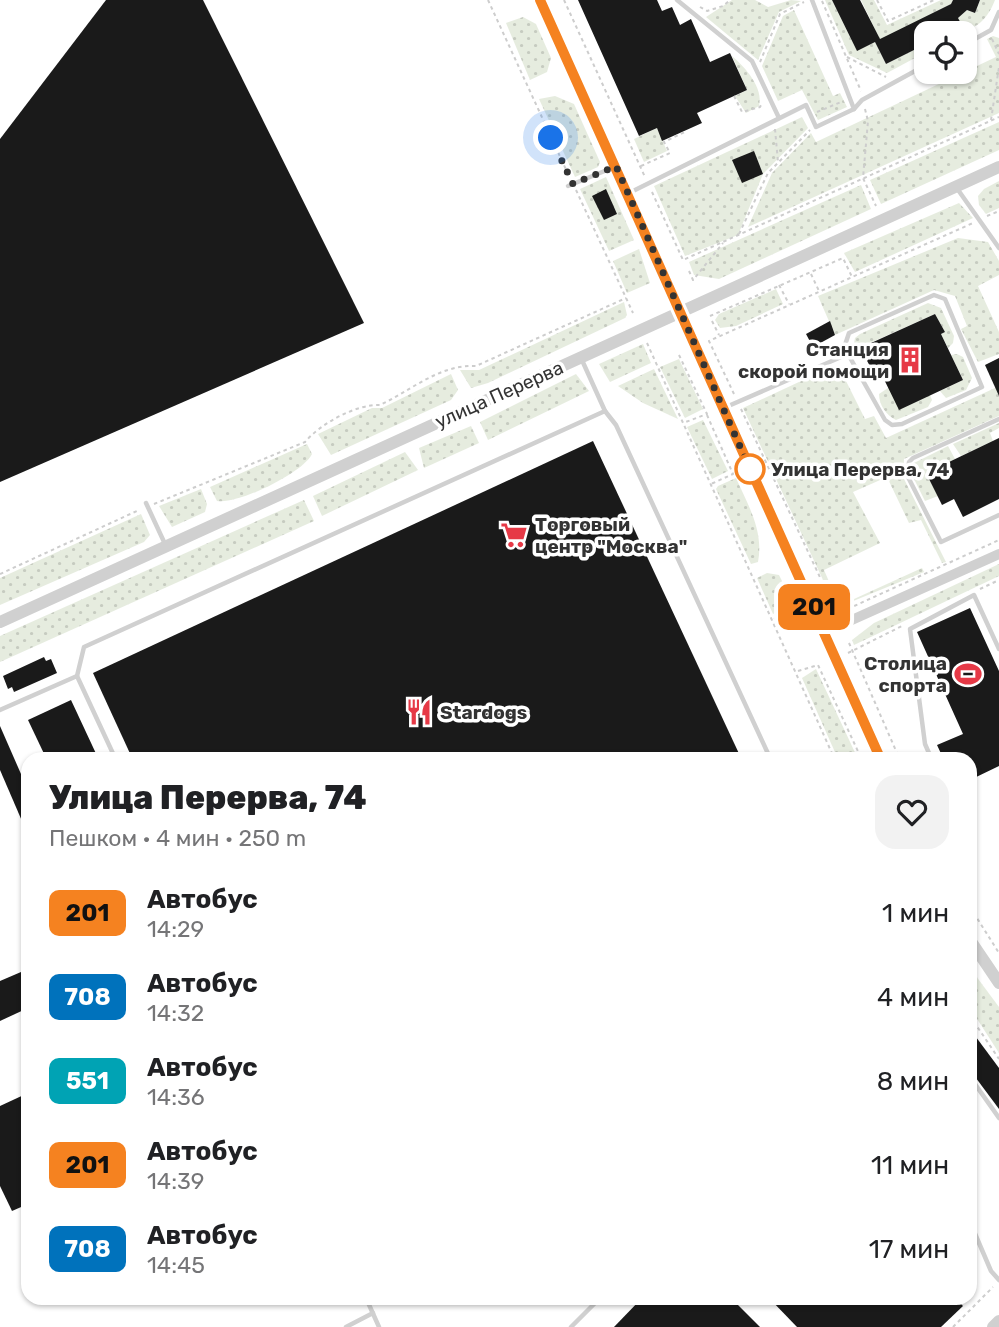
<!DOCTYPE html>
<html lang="ru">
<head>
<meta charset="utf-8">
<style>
	:root { --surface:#fff; --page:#f2f2f2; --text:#202124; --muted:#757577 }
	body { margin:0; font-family:Rubik,sans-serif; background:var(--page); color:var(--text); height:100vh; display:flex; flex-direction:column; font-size:26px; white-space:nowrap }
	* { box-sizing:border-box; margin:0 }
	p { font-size:23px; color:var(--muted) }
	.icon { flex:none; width:38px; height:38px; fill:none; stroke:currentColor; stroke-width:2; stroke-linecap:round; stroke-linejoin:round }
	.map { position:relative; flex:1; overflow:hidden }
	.side { position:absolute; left:21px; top:752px; width:956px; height:553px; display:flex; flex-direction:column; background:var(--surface); border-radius:21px; box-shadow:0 2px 5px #0004 }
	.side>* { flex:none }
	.badge { padding:0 14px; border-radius:10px; font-size:24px; line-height:46px }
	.buttons { position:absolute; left:914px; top:21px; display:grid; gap:14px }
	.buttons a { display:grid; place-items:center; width:63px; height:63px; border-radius:14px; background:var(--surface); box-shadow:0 2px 5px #0004; font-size:35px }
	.you { position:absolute; width:35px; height:35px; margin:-18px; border:5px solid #fff; border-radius:50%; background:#1a73e8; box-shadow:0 0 0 10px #1a73e833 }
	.map>.badge { position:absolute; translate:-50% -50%; box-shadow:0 0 0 4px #fff }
	.round { display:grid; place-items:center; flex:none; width:74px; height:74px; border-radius:21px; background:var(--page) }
	.overview { display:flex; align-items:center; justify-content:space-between; height:119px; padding:0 28px }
	h1 { font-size:33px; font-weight:800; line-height:52px }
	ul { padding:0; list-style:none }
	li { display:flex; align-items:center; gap:21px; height:84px; padding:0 28px }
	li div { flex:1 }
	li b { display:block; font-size:26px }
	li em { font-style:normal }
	li .badge { min-width:77px; font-weight:700; text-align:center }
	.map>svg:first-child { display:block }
</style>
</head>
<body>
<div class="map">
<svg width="999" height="1327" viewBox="0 0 999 1327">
	<defs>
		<pattern id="green-dots" width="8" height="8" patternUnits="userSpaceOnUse" patternTransform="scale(1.75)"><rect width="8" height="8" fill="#e6ecdf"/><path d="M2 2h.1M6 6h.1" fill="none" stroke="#c6cbc0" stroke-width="1.8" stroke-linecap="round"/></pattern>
	</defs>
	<rect width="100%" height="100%" fill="#fff"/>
	<g fill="url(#green-dots)">
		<path d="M732 0H755L768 7 791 0 801 1 779 12 758 60 706 17Z"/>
		<path d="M825 0H832L857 50 875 42 886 64 926 44V52L887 73 849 55Z"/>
		<path d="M861 0H874L887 25 941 0H953L951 4 880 40Z"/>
		<path d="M980 0H995C987 21 973 33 949 33L962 27 958 18 967 10 975 13Z"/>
		<path d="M794 10 833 96 840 93 847 107 818 120 802 90 778 101 762 66 783 16Z"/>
		<path d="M523 17 536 24 551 58 547 72 530 80 506 23Z"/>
		<path d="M993 36 999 38V113L748 227 772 173 811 133 816 142 996 57 987 39Z"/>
		<path d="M732 56C745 67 764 88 759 106L746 113 735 96 747 90Z"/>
		<path d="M555 96 574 104 600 162 598 167 575 177 539 99Z"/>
		<path d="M802 117 808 128 763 174 738 235 685 256 654 186Z"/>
		<path d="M999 122V150L881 204 870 180Z"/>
		<path d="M657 128 667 151 644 162 634 139Z"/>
		<path d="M606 177 634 240 609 251 580 189Z"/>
		<path d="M999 181V208L986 214 979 205 978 196 984 189Z"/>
		<path d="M861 185 871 209 719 279 694 275 689 262Z"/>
		<path d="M959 203 973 218 855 272 844 253Z"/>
		<path d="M958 238 988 242 999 261V275L978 286 999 332V354L978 362 961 329 967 326 955 296 934 290 835 335 818 296Z"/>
		<path d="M639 249 650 283 627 293 613 261Z"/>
		<path d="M776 289 783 304 736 326 720 328 715 320 719 314Z"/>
		<path d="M624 302 627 315 625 318 488 383 471 388 460 370H479Z"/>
		<path d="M928 303 941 308 954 336 953 343 948 348 941 334 945 332 935 314 861 347 863 352 857 356 853 349 855 338 860 334Z"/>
		<path d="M643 344 651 363 610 382 599 364Z"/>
		<path d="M957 354 963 357 972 378 966 390 946 398 940 391 963 380 951 355Z"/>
		<path d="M679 359 703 409 685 418 660 367Z"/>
		<path d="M831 367 844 377 865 419 874 416 886 438 995 388 999 391V416L904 459 903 477 946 562 942 563 921 520 909 523 887 477 853 492 880 543 824 570 834 593 854 599 922 568 924 572 846 604 830 595 743 408Z"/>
		<path d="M654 369 678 419 643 403 618 386Z"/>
		<path d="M451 374 458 390 451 400 331 455 318 434 372 408H382Z"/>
		<path d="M576 374 589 391 488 440 480 422Z"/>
		<path d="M888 388 930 395 932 400 928 407 896 420C886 415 879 405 879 394Z"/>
		<path d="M703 420 728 471 712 479 687 427Z"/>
		<path d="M999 423V428L990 433 993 441 961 456 953 444Z"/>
		<path d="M471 426 479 443 424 468 419 448Z"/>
		<path d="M307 444 312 454C303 473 237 505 217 501L210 487Z"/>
		<path d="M948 446 955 459 926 473 938 496 925 501 911 473 912 464Z"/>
		<path d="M405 452 418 470 322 516 313 496Z"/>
		<path d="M736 478C748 505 764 531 758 562L751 564 716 489 718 486Z"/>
		<path d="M201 489 207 504 205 512 172 527 159 506Z"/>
		<path d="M304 500 314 521 0 662V636Z"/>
		<path d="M141 514 150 535 144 542 0 605V578Z"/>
		<path d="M999 564V576L854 645 852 640 874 623Z"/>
		<path d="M767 573 779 575 794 605 773 614 757 578Z"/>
		<path d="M816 669 858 759H838L802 678Z"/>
		<path d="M970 968 999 1007V1053L970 1008Z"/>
	</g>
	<g fill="#1a1a1a">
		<path d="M106 0H203L364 323 0 482V139Z"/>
		<path d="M578 0H657L662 11 672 7 680 25 691 19 710 62 730 53 747 90 697 113 702 123 662 141 657 128 639 136Z"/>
		<path d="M832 0H860L880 39 951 4 953 0H980L975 13 967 10 958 18 963 27 949 33H926V44L886 64 875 42 857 51Z"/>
		<path d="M754 151 763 174 742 183 732 160Z"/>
		<path d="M606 189 617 214 604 220 592 196Z"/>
		<path d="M935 314 945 332 941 334 963 380 899 410 877 365 871 368 860 348Z"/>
		<path d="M830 321 835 335 813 347 806 334Z"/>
		<path d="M999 358V396L985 365Z"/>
		<path d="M999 438V499L963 517 954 499 942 505 926 473Z"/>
		<path d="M593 441 742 760H133L93 673Z"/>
		<path d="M970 608 999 671V766L970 780V760H944L937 745 963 734 917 632Z"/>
		<path d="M44 657 46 661 51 659 57 673 14 692 12 687 8 689 3 676Z"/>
		<path d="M71 700 99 760H47L28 720Z"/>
		<path d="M0 726 28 790V835L0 770Z"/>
		<path d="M28 969V1008L0 1021V981Z"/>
		<path d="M970 1029 999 1068V1109L970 1070Z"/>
		<path d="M28 1093V1204L12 1211 0 1186V1106Z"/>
		<path d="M642 1298H731L760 1327H614Z"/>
		<path d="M769 1298H955L963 1306 941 1327H797Z"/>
	</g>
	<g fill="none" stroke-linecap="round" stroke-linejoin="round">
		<g stroke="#cdcdcd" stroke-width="2" stroke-dasharray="3.5 3.5" stroke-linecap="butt">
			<path d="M488 0 569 176"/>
			<path d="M564 0 645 177"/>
			<path d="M877 0 888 21 934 0"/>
			<path d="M822 1 861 91"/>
			<path d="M700 7 707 11 723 6 730 0"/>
			<path d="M992 39 999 54"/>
			<path d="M847 57 886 77"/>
			<path d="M760 62 780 14 804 2"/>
			<path d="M734 96 742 112 760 107 762 103"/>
			<path d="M865 109 868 121 863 178 876 206"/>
			<path d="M817 112 841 102"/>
			<path d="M991 120 999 67"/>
			<path d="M775 129 778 162"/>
			<path d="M641 166 670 153 664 142 687 131"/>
			<path d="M576 190 633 313"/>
			<path d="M652 192 683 260 999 117"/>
			<path d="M987 216 999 211"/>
			<path d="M739 234 768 173 810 130"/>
			<path d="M689 271 693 280 723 243"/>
			<path d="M811 274 819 291"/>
			<path d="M779 285 789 304"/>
			<path d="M710 316 843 258 852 277"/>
			<path d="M712 321 719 335"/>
			<path d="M647 343 835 760"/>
			<path d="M679 355 707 414 683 423"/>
			<path d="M734 394 709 341 973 223"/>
			<path d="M741 409 833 605 852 607 999 540"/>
			<path d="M707 415 733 474 711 484"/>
			<path d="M154 504 305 442C320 424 356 404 380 405 410 391 440 364 476 366L626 298"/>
			<path d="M0 574 139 510"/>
			<path d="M980 589 999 580"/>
			<path d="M774 619 799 608"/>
			<path d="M849 643 900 760"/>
			<path d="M848 653 902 626"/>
			<path d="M798 671 818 665 862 760"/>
			<path d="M970 907 999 953"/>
			<path d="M970 1016 999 1059"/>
			<path d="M953 1327 993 1287"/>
		</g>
		<g stroke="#d0d0d0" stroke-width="4.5">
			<path d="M677 0 752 61 779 118"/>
			<path d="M964 45 991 30 999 12"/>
			<path d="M854 109 862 100 926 65"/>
			<path d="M568 186 612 168"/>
			<path d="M956 187 999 248"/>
			<path d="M629 193 806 105 816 127 854 109 812 0"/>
			<path d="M581 358 605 411 616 425 771 760"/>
			<path d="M726 407 848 354 885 420 892 425 902 424 982 387 945 299 934 295 849 333 845 345 848 354"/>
			<path d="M999 419 913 458 909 462 908 477 941 542 999 515"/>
			<path d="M146 503 165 544"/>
			<path d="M77 676 84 647 605 411"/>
			<path d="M0 710 77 676 116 760"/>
			<path d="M932 760 925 744 910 629 974 595 999 649"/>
			<path d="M970 1077 999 1118"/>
			<path d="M970 1222 991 1271 999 1280"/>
			<path d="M366 1298 379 1327"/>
			<path d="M346 1327 373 1313"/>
			<path d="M571 1327 600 1298"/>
		</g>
		<path stroke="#d0d0d0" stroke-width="10" d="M825 632 999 554"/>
		<g stroke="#d0d0d0" stroke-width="12">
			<path d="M540 0 881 760"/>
			<path d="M0 622 999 167"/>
			<path d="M970 940 999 983"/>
			<path d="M993 1327 999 1321"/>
		</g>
	</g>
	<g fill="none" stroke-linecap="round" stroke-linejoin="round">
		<g stroke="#fff" stroke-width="16">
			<path id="line" d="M540 0 881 760"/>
		</g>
		<use href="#line" stroke="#f58220" stroke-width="10"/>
		<path stroke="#333" stroke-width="7" stroke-dasharray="0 12.6" d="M551 138 573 184 616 166 750 469"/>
	</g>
	<defs>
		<g id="building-bare" transform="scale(2.1)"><path d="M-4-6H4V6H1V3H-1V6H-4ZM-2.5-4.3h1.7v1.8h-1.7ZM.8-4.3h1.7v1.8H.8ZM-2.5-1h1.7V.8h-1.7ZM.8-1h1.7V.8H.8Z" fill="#e63946" stroke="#fff" stroke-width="2.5" paint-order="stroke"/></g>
		<g id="supermarket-bare" transform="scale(2.1)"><path d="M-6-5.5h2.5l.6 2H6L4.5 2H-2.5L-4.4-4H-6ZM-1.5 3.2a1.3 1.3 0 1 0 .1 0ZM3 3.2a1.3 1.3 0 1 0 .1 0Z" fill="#e63946" stroke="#fff" stroke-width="2.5" paint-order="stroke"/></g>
		<g id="stadium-bare" transform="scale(2.1)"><path d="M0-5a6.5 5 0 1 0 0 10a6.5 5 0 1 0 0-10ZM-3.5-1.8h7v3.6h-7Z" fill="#e63946" stroke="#fff" stroke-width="2.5" paint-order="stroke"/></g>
		<g id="restaurant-bare" transform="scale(2.1)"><path d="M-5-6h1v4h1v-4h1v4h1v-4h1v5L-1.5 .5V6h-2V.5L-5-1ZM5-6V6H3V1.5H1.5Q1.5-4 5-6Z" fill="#e63946" stroke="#fff" stroke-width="2.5" paint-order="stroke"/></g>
	</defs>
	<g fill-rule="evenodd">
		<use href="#building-bare" x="910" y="360"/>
		<use href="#supermarket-bare" x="514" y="535"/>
		<use href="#stadium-bare" x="968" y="674"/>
		<use href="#restaurant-bare" x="419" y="712"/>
	</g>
	<circle fill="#fff" stroke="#f58220" stroke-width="3.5" cx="750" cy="469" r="14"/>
	<g text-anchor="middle" stroke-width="7" stroke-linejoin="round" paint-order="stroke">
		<g font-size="19" font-weight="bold" fill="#333" stroke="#fff" text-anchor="end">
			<text x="889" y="356">Станция<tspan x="889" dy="22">скорой помощи</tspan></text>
			<text x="535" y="531" text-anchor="start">Торговый<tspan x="535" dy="22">центр "Москва"</tspan></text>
			<text x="947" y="670">Столица<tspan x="947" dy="22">спорта</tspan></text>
			<text x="440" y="719" text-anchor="start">Stardogs</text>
		</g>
		<g font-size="19" fill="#333" stroke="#fff">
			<text transform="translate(499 394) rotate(-24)" y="7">улица Перерва</text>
		</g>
		<g font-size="19" font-weight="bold" fill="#333" stroke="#fff" text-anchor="start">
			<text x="771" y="476">Улица Перерва, 74</text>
		</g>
	</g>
</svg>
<div class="buttons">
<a><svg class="icon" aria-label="locate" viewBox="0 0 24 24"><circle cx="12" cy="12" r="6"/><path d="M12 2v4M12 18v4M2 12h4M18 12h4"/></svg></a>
</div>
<div class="you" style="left:551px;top:138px"></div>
<b class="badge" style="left:814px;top:607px;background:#f58220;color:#111">201</b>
<section class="side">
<div class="overview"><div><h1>Улица Перерва, 74</h1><p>Пешком · 4 мин · 250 m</p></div><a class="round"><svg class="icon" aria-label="heart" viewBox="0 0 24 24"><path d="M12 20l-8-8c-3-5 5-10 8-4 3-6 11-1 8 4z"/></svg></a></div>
<ul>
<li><span class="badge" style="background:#f58220;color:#111">201</span><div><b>Автобус</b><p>14:29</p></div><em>1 мин</em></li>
<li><span class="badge" style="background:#0072bc;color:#fff">708</span><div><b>Автобус</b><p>14:32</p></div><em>4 мин</em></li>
<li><span class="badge" style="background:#00a3b4;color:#fff">551</span><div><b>Автобус</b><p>14:36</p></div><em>8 мин</em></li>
<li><span class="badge" style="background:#f58220;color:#111">201</span><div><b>Автобус</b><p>14:39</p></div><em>11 мин</em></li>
<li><span class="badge" style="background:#0072bc;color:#fff">708</span><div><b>Автобус</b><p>14:45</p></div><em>17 мин</em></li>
</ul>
</section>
</div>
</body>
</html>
